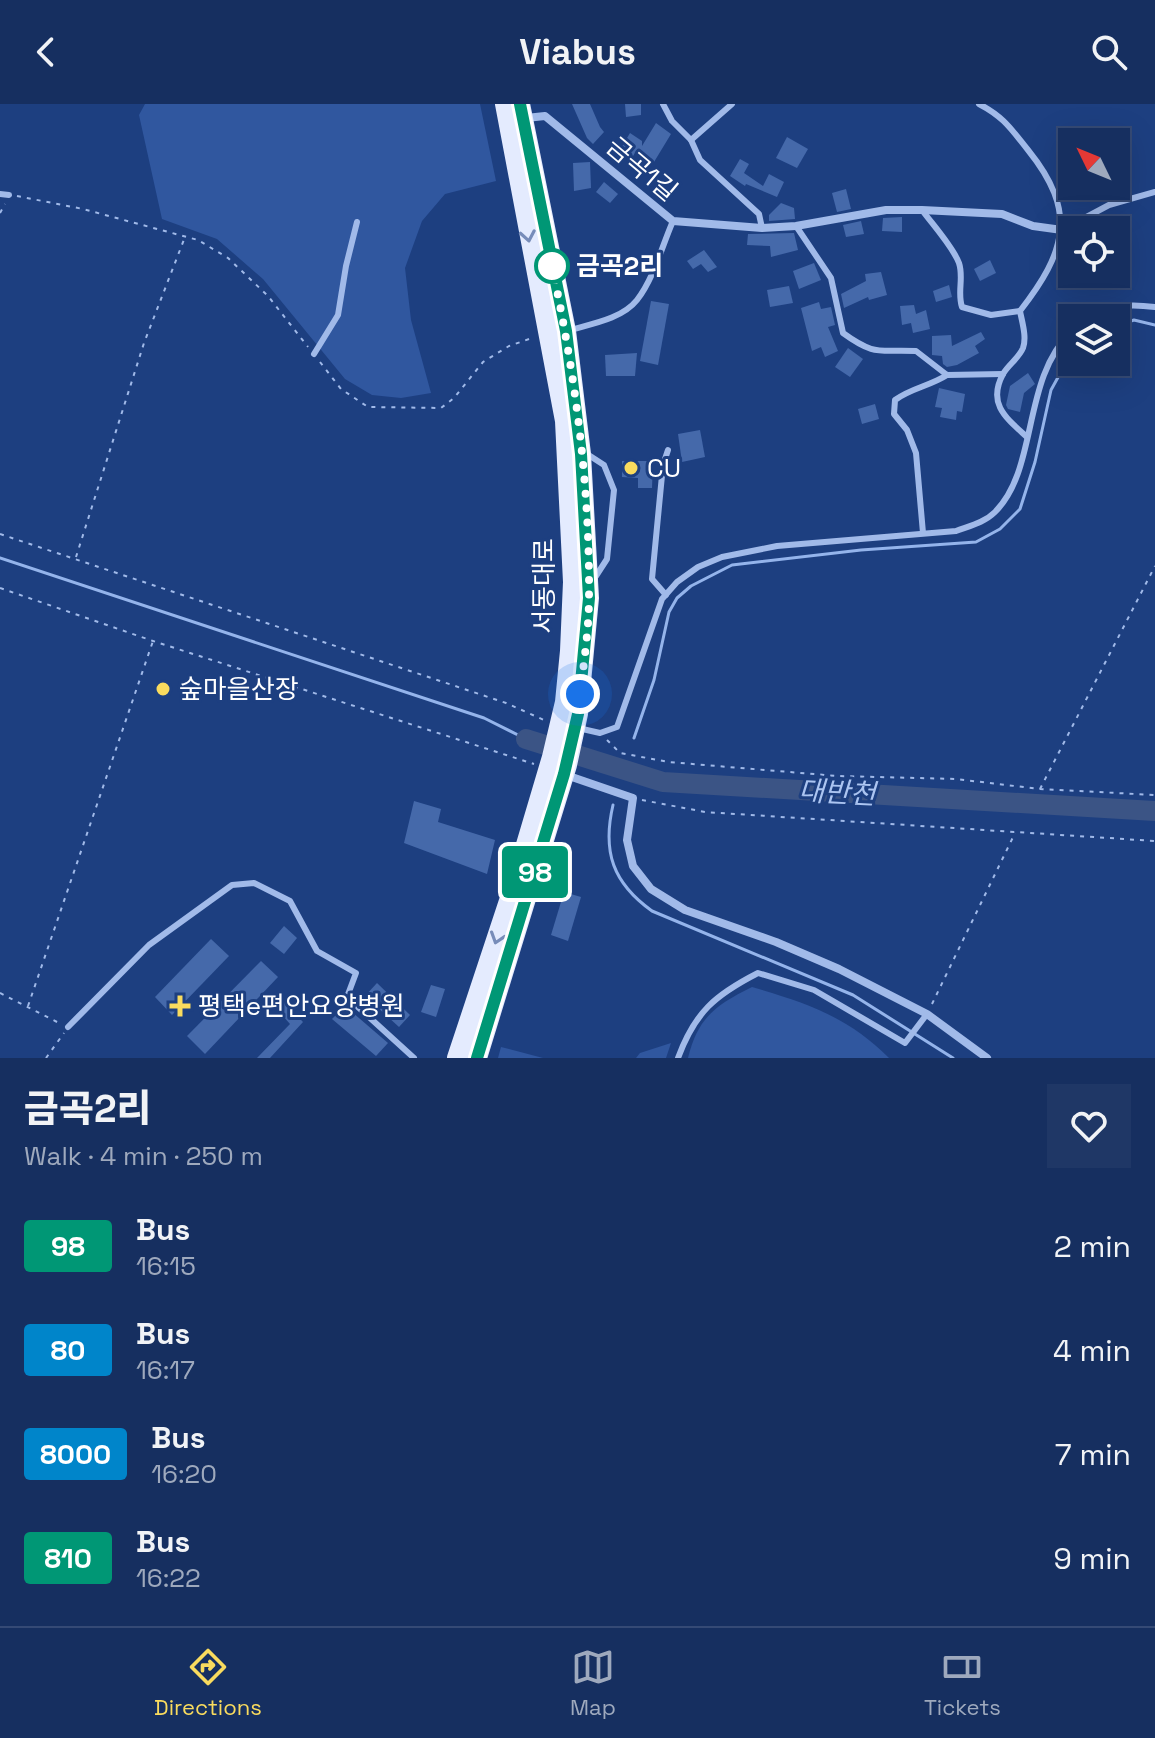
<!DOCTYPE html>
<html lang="en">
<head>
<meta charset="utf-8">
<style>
	:root { --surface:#162f60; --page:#1f3766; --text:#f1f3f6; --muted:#9ea9bd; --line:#354a75; --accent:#f9db5e }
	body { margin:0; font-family:"Space Grotesk","Noto Sans KR",sans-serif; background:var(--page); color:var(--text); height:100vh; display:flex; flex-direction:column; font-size:30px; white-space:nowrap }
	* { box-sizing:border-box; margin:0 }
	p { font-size:26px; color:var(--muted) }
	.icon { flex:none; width:44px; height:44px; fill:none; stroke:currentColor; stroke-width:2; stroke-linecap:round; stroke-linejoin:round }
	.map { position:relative; height:954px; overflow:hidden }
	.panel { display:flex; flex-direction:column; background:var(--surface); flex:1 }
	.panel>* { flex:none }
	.badge { padding:0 16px; border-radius:6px; font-size:28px; line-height:52px }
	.needle { width:52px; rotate:313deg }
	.controls { position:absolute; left:1058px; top:24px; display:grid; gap:16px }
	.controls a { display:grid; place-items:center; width:72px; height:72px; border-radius:0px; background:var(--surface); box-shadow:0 8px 32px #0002,0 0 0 2px var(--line); font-size:40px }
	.you { position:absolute; width:40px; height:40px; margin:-20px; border:6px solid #fff; border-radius:50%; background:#1a73e8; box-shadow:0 0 0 12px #1a73e833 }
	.map>.badge { position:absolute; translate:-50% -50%; box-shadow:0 0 0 4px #fff }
	.round { display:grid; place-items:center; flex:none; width:84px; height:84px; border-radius:0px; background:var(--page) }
	.summary { display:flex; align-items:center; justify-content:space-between; height:136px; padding:0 24px }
	h1 { font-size:38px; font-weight:800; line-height:60px }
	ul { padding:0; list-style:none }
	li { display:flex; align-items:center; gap:24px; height:104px; padding:0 24px }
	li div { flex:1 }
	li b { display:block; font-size:30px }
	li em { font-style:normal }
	li .badge { min-width:88px; font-weight:700; text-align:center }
	header { display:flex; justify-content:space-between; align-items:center; height:104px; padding:0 24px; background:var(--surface); font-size:36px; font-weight:800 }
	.tabs { display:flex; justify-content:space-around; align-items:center; height:112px; border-top:2px solid var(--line); background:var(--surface); font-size:22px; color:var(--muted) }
	.tabs a { display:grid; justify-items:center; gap:4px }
	.tabs .active { color:var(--accent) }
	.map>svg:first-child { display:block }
</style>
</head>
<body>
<header><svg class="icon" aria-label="back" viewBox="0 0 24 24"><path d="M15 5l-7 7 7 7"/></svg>Viabus<svg class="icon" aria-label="search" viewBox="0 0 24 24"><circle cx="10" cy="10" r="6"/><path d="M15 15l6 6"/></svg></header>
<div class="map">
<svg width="1155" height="954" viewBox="0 0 1155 954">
	<rect width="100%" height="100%" fill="#1d3f80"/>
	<g fill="#30579f">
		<path d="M145 0H480L496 77 445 90 422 117 405 164 411 216 431 289 401 294 372 291 345 275 263 175 217 135 162 115 139 11Z"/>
		<path d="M752 883C807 899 848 913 889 954H688C698 913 716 901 752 883Z"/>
		<path d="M671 939 666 954H636L640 949Z"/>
		<path d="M501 943 543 954H498Z"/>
	</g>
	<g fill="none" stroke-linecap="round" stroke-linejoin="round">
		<g stroke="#94b4eb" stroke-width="3">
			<path d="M1116 222 1134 216 1155 221"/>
			<path d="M0 454 484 614 526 635"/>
			<path d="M634 634 654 576 669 508 677 494 691 482 732 461 861 446 976 438 1000 425 1020 405 1035 358 1051 286 1072 248"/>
			<path d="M613 701C602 748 613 779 652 807L853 891 953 954"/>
		</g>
		<path stroke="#3b5485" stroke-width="20" d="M526 635 663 678 1155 707"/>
	</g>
	<g fill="#4569aa">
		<path d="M572 0H590L600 23 604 28 593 40 587 34Z"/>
		<path d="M625 0H641V11L626 13Z"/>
		<path d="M656 19 671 30 654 58 637 46 633 52 621 44 630 29 642 37V42Z"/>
		<path d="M787 33 808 45 797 64 776 54Z"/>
		<path d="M740 55 749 60 744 69 763 82 769 70 784 78 777 93 746 80 745 82 730 72Z"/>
		<path d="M590 58 591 84 574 87 573 59Z"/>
		<path d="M604 78 618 90 610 99 596 88Z"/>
		<path d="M846 85 851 105 837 108 832 89Z"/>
		<path d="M781 99 794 104 795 115 769 117V111Z"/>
		<path d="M902 113V128L882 127 883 114Z"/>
		<path d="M861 117 864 130 846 133 843 121Z"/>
		<path d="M794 129 798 146 771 153 770 142 747 141 748 130Z"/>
		<path d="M704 146 717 163 708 168 701 160 693 165 687 157Z"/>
		<path d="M990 156 996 169 980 177 974 165Z"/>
		<path d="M814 159 821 176 799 185 793 167Z"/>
		<path d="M881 168 887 191 869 196 868 193 844 204 841 190 866 177 865 170Z"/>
		<path d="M949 181 952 193 936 198 933 187Z"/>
		<path d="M789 182 793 199 770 203 767 186Z"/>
		<path d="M651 197 669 200 658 261 640 257Z"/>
		<path d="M819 198 821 205 831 203 835 221 828 223 838 247 825 253 821 243 812 247 801 204Z"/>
		<path d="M914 201 916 210 926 206 930 225 913 229 911 219 902 221 900 202Z"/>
		<path d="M981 228 985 235 975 242 979 249 957 261 947 263 943 260 942 252 932 251V232L951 231 952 242Z"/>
		<path d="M848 244 863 255 850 273 835 263Z"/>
		<path d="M637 249 635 272H606L605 251Z"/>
		<path d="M1028 269 1035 280 1024 289 1020 308 1008 305 1006 301 1010 282Z"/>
		<path d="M939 284 965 290 962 308 957 307 956 316 940 313 942 304 935 303Z"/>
		<path d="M875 300 879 315 862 320 858 305Z"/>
		<path d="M700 326 705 353 682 358 678 330Z"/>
		<path d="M622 357H653L652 384H638V374L622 373Z"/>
		<path d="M414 697 441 705 438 718 495 736 487 770 404 739Z"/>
		<path d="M564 788 581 793 568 837 551 831Z"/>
		<path d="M284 822 297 834 284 850 270 839Z"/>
		<path d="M211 835 229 852 172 911 155 893Z"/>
		<path d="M261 857 278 873 205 950 187 932Z"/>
		<path d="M377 879 410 911 399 923 365 892Z"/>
		<path d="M431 881 445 885 436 913 421 908Z"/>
		<path d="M282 896 303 918 270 954H257L290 920 275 903Z"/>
		<path d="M345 902 388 939 376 952 332 915Z"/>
	</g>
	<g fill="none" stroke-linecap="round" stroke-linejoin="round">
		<g stroke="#a1bae9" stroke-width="2" stroke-dasharray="4 6" stroke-linecap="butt">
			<path d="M17 92 83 105 198 136 228 154 268 192 308 243"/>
			<path d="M0 109 5 100"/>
			<path d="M320 258 341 285 368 303 441 304 454 294 483 258 509 242 532 234"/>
			<path d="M0 430 506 599 544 616"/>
			<path d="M76 453 144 239 185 133"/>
			<path d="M0 484 153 537 534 660"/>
			<path d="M607 636 620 649 669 658 837 672 956 675 1040 685 1155 691"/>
			<path d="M1040 685 1155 462"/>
			<path d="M642 696 705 708 1155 737"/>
			<path d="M0 889 61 920"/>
			<path d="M932 900 1015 729"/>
			<path d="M28 902 153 537"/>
			<path d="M46 954 64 929"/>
		</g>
		<g stroke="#a1bae9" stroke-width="6">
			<path d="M663 0 672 17 691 36 700 56 759 110 762 124"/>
			<path d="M979 0C1004 13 1011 25 1028 46 1078 108 1066 148 1020 207 1022 218 1027 233 1023 244 1019 254 1008 261 1003 270 987 300 1006 314 1027 333"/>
			<path d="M691 36 732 0"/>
			<path d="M0 90 9 91"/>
			<path d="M922 106C933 121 953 143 959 159 964 174 957 188 962 203L991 211 1020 207"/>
			<path d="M796 122 831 174 843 229C876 253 879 245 916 247L947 271 1003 270"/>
			<path d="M1062 126 1109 101 1155 88"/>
			<path d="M1091 214C1112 200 1131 200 1155 203"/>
			<path d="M570 226C591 220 622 215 637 196 654 174 662 142 673 117"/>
			<path d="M314 250 338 211 346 162 357 118"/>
			<path d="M587 350 604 361 614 386 607 455 596 472"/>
			<path d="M923 429 916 349 907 326 894 310 895 296C911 284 930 282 947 271"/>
			<path d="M666 491 652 475 663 361 668 346"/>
			<path d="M578 624 600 629 617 623 662 495 677 478 698 463 722 453 777 442 956 427C969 422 984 419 995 408 1039 364 1021 275 1072 227"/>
			<path d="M68 923 149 841 232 781 254 779 290 797 317 847 356 869 347 893 414 954"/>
			<path d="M678 954C695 908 715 891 758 869L814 886 905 939 927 910"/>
		</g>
		<g stroke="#a1bae9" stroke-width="8">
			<path d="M526 14 545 12 673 117 762 124 796 122 886 106H922L1002 110 1033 122 1062 126"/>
			<path d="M566 671 633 694 627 736 633 762 651 785 685 806 776 838 839 865 927 910 987 954"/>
		</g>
		<g stroke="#e4ebfe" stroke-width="20">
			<path d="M457 954 512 788 552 653 565 598 570 547 573 478 565 317 505 0"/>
			<path d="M477 954 567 661 578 610 589 494 581 350 566 227 520 0"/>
		</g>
	</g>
	<defs><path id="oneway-chevron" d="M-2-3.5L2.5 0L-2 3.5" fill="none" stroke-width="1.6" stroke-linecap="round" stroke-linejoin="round" transform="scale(2)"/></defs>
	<g stroke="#778cb9">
		<use href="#oneway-chevron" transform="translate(528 132) rotate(80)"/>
		<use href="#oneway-chevron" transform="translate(497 834) rotate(108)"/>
	</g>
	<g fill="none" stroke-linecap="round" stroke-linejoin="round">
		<g stroke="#fff" stroke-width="18">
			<path id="line" d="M477 954 564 670 578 610 589 494 581 350 566 227 520 0"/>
		</g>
		<use href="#line" stroke="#009775" stroke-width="12"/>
		<path stroke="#fff" stroke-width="8" stroke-dasharray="0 14.4" d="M552 162C575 270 590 382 589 492 589 525 584 558 580 590"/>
	</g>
	<circle fill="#fff" stroke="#009775" stroke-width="4" cx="552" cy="162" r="16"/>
	<g fill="#f9db5e" stroke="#1d3f80" stroke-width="3">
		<circle cx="631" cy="364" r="8"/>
		<circle cx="163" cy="585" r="8"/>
		<path d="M176 890h8v8h8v8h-8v8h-8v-8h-8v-8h8z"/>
	</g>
	<g text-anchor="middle" stroke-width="6" stroke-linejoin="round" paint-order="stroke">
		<g font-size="26" fill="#fff" stroke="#1d3f80">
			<text transform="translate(642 65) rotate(40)" y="9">금곡1길</text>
			<text transform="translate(544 482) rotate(-90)" y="9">서동대로</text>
		</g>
		<g font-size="26" font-weight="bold" fill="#fff" stroke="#1d3f80" text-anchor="start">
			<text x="576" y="171">금곡2리</text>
		</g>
		<g font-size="26" fill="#fff" stroke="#1d3f80" text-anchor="start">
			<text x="647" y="373">CU</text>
			<text x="179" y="594">숲마을산장</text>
			<text x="198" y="911">평택e편안요양병원</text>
		</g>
		<g font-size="28" font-style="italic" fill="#acc5f1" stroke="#1d3f80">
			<text transform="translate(837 688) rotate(3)" y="10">대반천</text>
		</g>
	</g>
</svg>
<div class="controls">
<a><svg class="needle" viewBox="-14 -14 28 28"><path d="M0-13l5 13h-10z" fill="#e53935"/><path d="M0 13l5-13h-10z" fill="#9ea9bd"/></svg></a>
<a><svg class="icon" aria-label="locate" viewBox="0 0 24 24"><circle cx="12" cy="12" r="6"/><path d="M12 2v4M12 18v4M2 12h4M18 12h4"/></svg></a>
<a><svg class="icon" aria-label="layers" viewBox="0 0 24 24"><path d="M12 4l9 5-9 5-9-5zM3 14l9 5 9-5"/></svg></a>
</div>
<div class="you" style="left:580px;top:590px"></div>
<b class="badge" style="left:535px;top:768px;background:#009775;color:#fff">98</b>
</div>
<section class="panel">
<div class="summary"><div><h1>금곡2리</h1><p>Walk · 4 min · 250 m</p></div><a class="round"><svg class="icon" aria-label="heart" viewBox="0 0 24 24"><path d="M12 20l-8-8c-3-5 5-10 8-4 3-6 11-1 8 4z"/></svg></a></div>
<ul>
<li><span class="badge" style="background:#009775;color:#fff">98</span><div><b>Bus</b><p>16:15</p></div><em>2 min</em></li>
<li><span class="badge" style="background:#0085ca;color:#fff">80</span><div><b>Bus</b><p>16:17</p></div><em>4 min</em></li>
<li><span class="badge" style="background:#0085ca;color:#fff">8000</span><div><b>Bus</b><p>16:20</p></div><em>7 min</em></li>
<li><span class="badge" style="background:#009775;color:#fff">810</span><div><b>Bus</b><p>16:22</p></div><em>9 min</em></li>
</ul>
</section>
<nav class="tabs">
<a class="active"><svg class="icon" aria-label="directions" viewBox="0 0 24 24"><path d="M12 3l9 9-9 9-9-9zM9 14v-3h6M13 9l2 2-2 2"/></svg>Directions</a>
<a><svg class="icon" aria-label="map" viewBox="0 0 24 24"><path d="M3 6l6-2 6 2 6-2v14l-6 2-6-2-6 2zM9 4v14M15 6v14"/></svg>Map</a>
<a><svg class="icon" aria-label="tickets" viewBox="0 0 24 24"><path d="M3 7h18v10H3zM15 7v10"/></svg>Tickets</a>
</nav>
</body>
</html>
